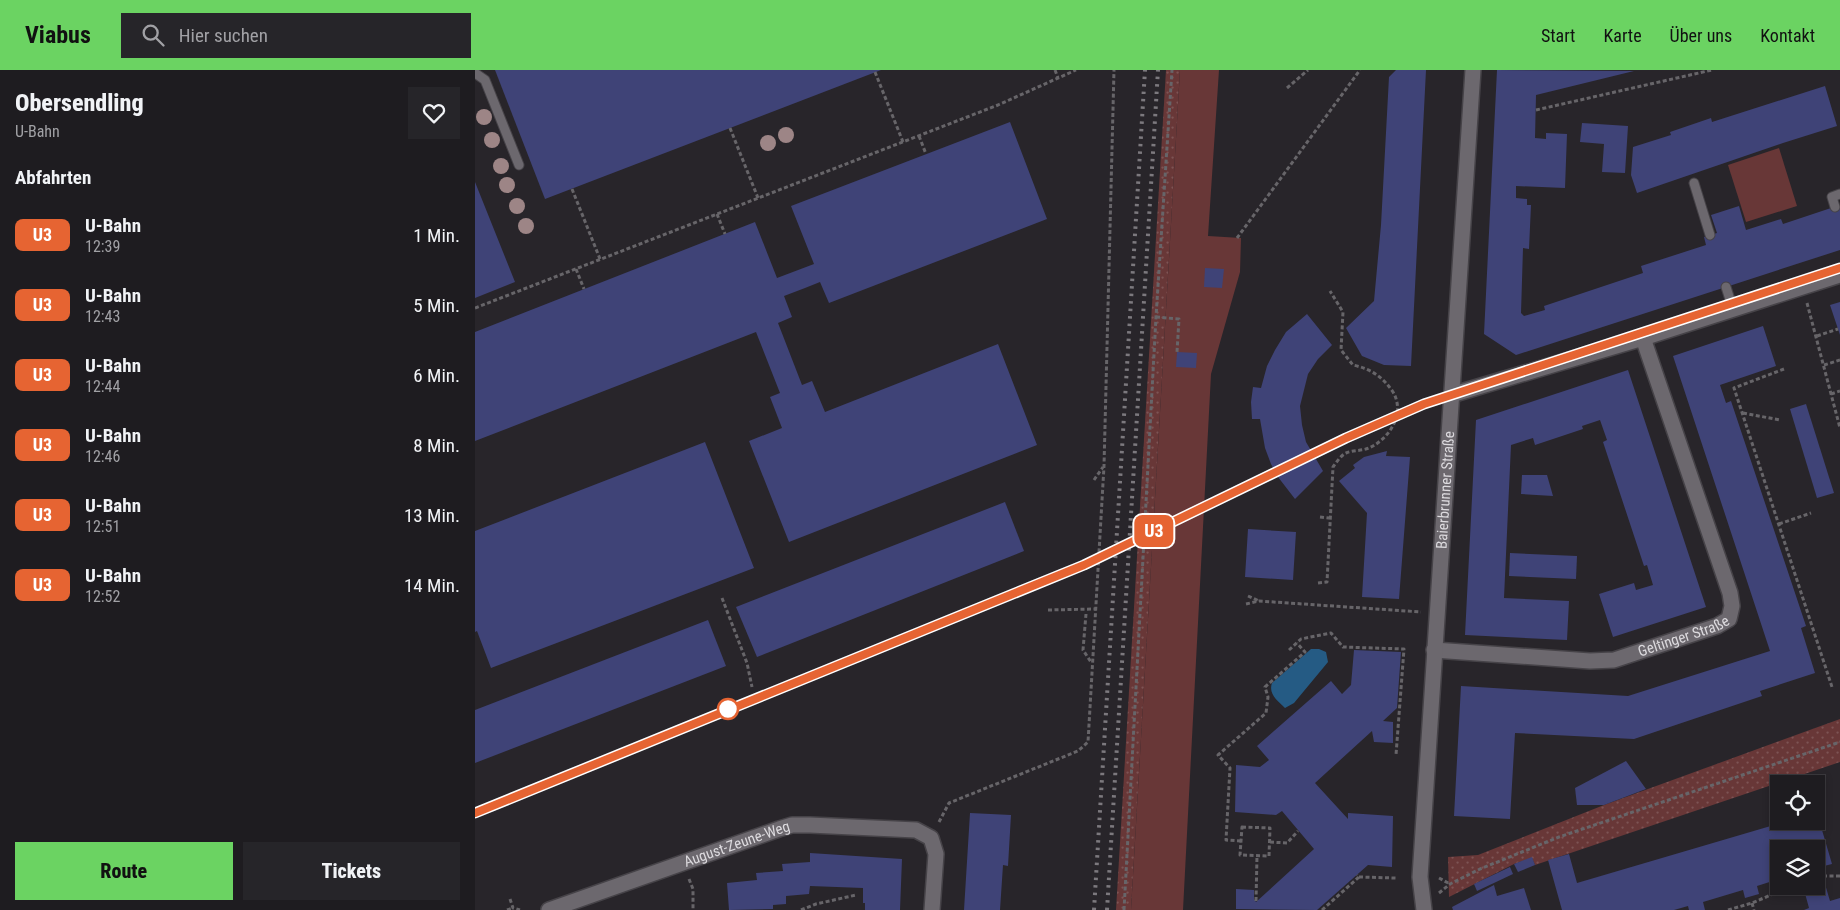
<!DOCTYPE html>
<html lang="de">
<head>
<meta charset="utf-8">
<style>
	:root { --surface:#1e1c20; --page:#262529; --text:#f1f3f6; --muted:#a1a1a5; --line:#3c3a3e; --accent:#6bd362 }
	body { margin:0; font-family:"Roboto Condensed",sans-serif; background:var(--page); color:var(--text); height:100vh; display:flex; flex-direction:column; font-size:19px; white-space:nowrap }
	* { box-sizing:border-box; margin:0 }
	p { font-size:16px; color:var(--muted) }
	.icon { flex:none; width:28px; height:28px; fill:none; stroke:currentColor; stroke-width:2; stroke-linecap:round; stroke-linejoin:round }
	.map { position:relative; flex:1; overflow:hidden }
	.drawer { display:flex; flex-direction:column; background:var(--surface); width:475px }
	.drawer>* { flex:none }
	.badge { padding:0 10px; border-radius:8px; font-size:18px; line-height:32px }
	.fabs { position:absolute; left:1295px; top:705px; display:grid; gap:10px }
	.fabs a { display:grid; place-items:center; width:55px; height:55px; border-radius:0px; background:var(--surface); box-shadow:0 2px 8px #0003,0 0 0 1px var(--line); font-size:25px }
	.map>.badge { position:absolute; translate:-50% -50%; box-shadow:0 0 0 2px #fff }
	h2 { padding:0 15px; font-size:19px; line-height:45px }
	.round { display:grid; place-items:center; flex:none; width:52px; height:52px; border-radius:0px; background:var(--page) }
	.overview { display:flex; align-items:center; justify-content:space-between; height:85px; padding:0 15px }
	h1 { font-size:24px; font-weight:800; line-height:38px }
	.cta { display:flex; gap:10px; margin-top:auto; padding:10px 15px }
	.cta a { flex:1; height:58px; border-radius:0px; background:var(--accent); color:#111; font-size:20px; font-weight:800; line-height:58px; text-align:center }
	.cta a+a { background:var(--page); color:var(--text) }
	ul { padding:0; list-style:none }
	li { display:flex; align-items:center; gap:15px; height:70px; padding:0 15px }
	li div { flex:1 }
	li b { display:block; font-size:19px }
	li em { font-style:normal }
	li .badge { min-width:55px; font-weight:700; text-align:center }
	header { display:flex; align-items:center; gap:30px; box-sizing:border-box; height:70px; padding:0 25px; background:var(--accent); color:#111 }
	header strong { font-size:24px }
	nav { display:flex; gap:28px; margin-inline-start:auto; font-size:18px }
	.search { width:350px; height:45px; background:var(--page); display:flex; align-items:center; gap:12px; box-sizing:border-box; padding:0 18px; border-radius:0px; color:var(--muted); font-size:19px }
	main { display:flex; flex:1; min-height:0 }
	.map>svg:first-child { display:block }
</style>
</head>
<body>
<header>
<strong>Viabus</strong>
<div class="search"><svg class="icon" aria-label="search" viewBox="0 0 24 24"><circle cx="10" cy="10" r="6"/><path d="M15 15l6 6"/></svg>Hier suchen</div>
<nav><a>Start</a><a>Karte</a><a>Über uns</a><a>Kontakt</a></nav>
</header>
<main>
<section class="drawer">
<div class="overview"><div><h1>Obersendling</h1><p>U-Bahn</p></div><a class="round"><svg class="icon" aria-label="heart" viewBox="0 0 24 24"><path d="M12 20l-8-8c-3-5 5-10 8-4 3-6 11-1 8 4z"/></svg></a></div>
<h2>Abfahrten</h2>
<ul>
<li><span class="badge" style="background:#e66432;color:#fff">U3</span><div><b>U-Bahn</b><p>12:39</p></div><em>1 Min.</em></li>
<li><span class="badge" style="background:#e66432;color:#fff">U3</span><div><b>U-Bahn</b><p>12:43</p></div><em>5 Min.</em></li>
<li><span class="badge" style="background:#e66432;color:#fff">U3</span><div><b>U-Bahn</b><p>12:44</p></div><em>6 Min.</em></li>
<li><span class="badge" style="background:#e66432;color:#fff">U3</span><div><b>U-Bahn</b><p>12:46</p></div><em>8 Min.</em></li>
<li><span class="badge" style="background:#e66432;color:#fff">U3</span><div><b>U-Bahn</b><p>12:51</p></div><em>13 Min.</em></li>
<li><span class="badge" style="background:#e66432;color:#fff">U3</span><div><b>U-Bahn</b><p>12:52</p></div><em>14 Min.</em></li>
</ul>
<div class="cta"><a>Route</a><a>Tickets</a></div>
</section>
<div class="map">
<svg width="1365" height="840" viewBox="0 0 1365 840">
	<defs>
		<pattern id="grass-dots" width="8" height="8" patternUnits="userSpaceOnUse" patternTransform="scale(1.25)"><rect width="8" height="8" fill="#683737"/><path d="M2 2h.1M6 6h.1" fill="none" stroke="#7d5354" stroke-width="1.8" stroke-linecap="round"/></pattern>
	</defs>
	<rect width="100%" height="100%" fill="#28252a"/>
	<g fill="url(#grass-dots)">
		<path d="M691 0H705L656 840H641Z"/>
		<path d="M1365 649V692L1060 795 1057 788 1039 794 974 827 973 787 1003 785 1129 735Z"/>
	</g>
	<g fill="#683737">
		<path d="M705 0H744L733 166 766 168 765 202 736 304 708 840H656Z"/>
		<path d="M1304 78 1322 136 1271 152 1253 95Z"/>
	</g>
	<path fill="#255b84" d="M836 579H844L851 582 853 592 819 633 810 638C803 631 793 624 797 613Z"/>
	<g fill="#3f4377">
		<path d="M20 0H406L70 129Z"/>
		<path d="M921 0H951L936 296 909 295 887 286 871 258 899 231 906 155 914 7Z"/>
		<path d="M1022 0 1159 1 1061 25 1060 68 1071 69V63L1092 64 1090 118 1041 116V128L1052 129V135H1056L1054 179 1048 178 1046 243 1049 246 1070 240 1069 236 1168 203 1166 196 1231 175 1229 167 1242 163 1236 145 1264 136 1271 160 1306 149 1308 154 1365 135V180L1041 285 1009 264Z"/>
		<path d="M1350 16 1362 56 1308 73 1162 123 1156 105 1158 77 1196 65 1195 62 1236 48 1237 52Z"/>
		<path d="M535 52 572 149 354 233 345 212 330 218 309 226 317 247 303 253 327 315 337 311 350 342 523 274 562 375 314 472 274 371 307 358 295 327 305 323 281 262 0 371V262L280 152 302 208 339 194 316 136Z"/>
		<path d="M1107 53 1153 56 1150 103 1127 102 1129 74 1105 72Z"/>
		<path d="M0 112 40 212 0 228Z"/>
		<path d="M730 198 749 199 747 218 729 217Z"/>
		<path d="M1365 232V265L1355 235Z"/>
		<path d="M832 244 857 275 843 289 833 304 825 336 827 355 831 372 848 401 820 429 803 407 796 394 790 378 785 349H777L776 332 778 317 786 318 792 296 800 280 811 262Z"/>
		<path d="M1288 256 1301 296 1245 315 1251 333 1256 331 1331 556 1326 558 1340 603 1285 621 1287 626 1159 669 1040 663 1035 749 979 746 986 616 1153 626 1295 581 1198 286Z"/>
		<path d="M702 282 722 283 721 298 701 297Z"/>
		<path d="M1153 300 1231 537 1138 567 1124 524 1159 513 1161 520 1178 515 1172 495 1169 496 1128 372 1132 370 1125 350 1107 356 1108 359 1060 375 1058 368 1036 375 1029 528 1094 531 1092 570 990 565 1001 350Z"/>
		<path d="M1331 334 1359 423 1342 428 1315 339Z"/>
		<path d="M230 372 279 498 16 598 2 561 0 562V461Z"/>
		<path d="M912 381 911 386 935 387 924 529 887 527 892 443 864 411 880 398 878 395 889 387Z"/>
		<path d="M1047 405H1072L1078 426 1046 424Z"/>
		<path d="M530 432 549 481 282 587 261 537Z"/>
		<path d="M773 459 821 462 818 510 770 507Z"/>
		<path d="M1035 483 1102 486 1101 509 1034 506Z"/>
		<path d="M233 550 251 596 0 693V640Z"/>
		<path d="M879 580 926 582 922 638 908 651 918 652V673L899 672 897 661 840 713 873 749V743L918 746 917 797 893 795 842 840 761 839V819L779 820V829L781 832 839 779 807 741 801 745 760 742 761 695 785 697 794 690 782 676 856 611 867 624 876 615Z"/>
		<path d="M1151 691 1171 719 1129 735H1102L1100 718Z"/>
		<path d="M495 743 536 745 533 796 528 795 525 840H489Z"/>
		<path d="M1342 743 1357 794 1345 797 1355 831 1365 828V840H1329L1334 838 1328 816H1341V779H1304V809L1282 816 1284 824 1270 828 1268 820 1228 832 1230 840H1214L1213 836 1199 840H1087L1073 790 1094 784 1102 813 1313 751H1341Z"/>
		<path d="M335 783 427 789 425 840H390V833H388V818L335 816 334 824 311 826V834L298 835V839L254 840 252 813 282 810 281 803 308 801 307 794 335 792Z"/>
		<path d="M1057 787 1060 795 1043 802 1039 794Z"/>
		<path d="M1035 797 1038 804 1002 821 999 814Z"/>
		<path d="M1019 815 1022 826 1049 818 1056 840H978L977 837Z"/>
	</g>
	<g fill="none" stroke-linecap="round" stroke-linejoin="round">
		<g stroke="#464348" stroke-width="11">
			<g id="lane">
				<path d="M0 3 10 10 44 95"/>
				<path d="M1219 113 1235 165"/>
				<path d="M1360 137 1357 127 1365 124"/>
				<path d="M1251 217 1258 239"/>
			</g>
		</g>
		<g stroke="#464348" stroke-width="18">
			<g id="street">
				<path d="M976 325 1168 268 1365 205"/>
				<path id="s1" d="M959 580 1115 591 1139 590 1242 556 1254 549 1257 536 1255 523 1168 268"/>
				<path id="s2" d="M74 840 304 759 317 755H335L441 760 456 768 461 784 457 840"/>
				<path id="s3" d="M949 840 945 807 998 0"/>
			</g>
		</g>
		<g stroke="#676569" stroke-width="3" stroke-dasharray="4 2.5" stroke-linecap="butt">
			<path d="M580 0 583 8"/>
			<path d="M400 2 428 72"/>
			<path d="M812 18 833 0"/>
			<path d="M1061 40 1237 0"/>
			<path d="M255 58 283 128"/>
			<path d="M444 66 451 84"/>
			<path d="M97 119 125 189"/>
			<path d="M242 144 250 164"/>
			<path d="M762 168 885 0"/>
			<path d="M101 199 109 219"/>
			<path d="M1332 233 1365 358"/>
			<path d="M0 238 523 35 601 0"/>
			<path d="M681 247 704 249 702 282"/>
			<path d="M1342 266 1363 259"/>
			<path d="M1349 295 1365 290"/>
			<path d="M1309 299 1259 318 1357 617"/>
			<path d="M1356 324 1365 321"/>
			<path d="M1268 343 1305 350"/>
			<path d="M619 410 628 397"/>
			<path d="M845 447 854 448"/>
			<path d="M1304 454 1336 443"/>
			<path d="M843 513 852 512 858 397C861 393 866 385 871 383 878 380 887 381 894 378 914 369 931 344 918 322 908 307 896 299 878 295L866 280 868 242 855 221"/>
			<path d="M773 526 784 531"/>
			<path d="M247 528 272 593 277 617"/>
			<path d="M771 534 784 531 946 542"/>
			<path d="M573 540 621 539"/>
			<path d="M611 544 608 580 616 592"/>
			<path d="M814 580 826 569 856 563 868 577 929 579 921 685"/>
			<path d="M464 752 474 733 603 681 613 672 629 396 639 0"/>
			<path d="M767 757 795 758 794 786 765 785Z"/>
			<path d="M766 771 751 770 755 698 743 685 791 643 793 627 790 617 830 582 822 573"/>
			<path d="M795 772 812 773 823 761"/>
			<path d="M1348 806H1365"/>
			<path d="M884 807 921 808"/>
			<path d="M964 808 975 814"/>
			<path d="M214 809 218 819V840"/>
			<path d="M964 823 975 814 1005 799 1084 767 1365 672"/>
			<path d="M35 829 38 838 45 840"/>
			<path d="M781 831 782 786"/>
			<path d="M1277 833 1279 840"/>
			<path d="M32 840 38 838"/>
			<path d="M326 840 341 834 381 825"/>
			<path d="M649 840 681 247 697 0"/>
			<path d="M847 840 884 807 882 805"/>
			<path d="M1253 840 1277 833 1317 816"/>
		</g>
		<use href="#lane" stroke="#6c686e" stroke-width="9"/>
		<use href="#street" stroke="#6c686e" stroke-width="15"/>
		<g stroke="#7c797e" stroke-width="4" stroke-dasharray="2.5 5" stroke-linecap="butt">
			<path d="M619 840 670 0"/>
			<path d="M632 840 683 0"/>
		</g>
	</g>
	<g fill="#9d8586">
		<circle cx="9" cy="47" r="8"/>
		<circle cx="311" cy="65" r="8"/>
		<circle cx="17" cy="70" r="8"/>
		<circle cx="293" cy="73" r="8"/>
		<circle cx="26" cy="96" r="8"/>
		<circle cx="32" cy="115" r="8"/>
		<circle cx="42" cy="136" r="8"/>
		<circle cx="51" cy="156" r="8"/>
	</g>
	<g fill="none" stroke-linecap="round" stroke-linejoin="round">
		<g stroke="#fff" stroke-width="11">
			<path id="line" d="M0 743 609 495 871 368 949 334 1365 198"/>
		</g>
		<use href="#line" stroke="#e66432" stroke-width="8"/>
	</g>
	<circle fill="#fff" stroke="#e66432" stroke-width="2.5" cx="253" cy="639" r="10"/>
	<g text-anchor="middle" stroke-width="5" stroke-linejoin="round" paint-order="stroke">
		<g font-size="15" fill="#dcdade" stroke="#28252a">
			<text dy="5" stroke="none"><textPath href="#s3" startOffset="421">Baierbrunner Straße</textPath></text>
			<text dy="5" stroke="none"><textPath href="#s1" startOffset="254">Geltinger Straße</textPath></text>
			<text dy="5" stroke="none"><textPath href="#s2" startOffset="199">August-Zeune-Weg</textPath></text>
		</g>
	</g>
</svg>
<div class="fabs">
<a><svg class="icon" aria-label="locate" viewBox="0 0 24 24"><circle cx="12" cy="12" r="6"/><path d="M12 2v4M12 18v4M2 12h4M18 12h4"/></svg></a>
<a><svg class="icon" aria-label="layers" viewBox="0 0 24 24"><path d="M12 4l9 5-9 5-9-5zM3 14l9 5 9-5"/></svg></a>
</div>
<b class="badge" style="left:679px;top:461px;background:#e66432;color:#fff">U3</b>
</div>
</main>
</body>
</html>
